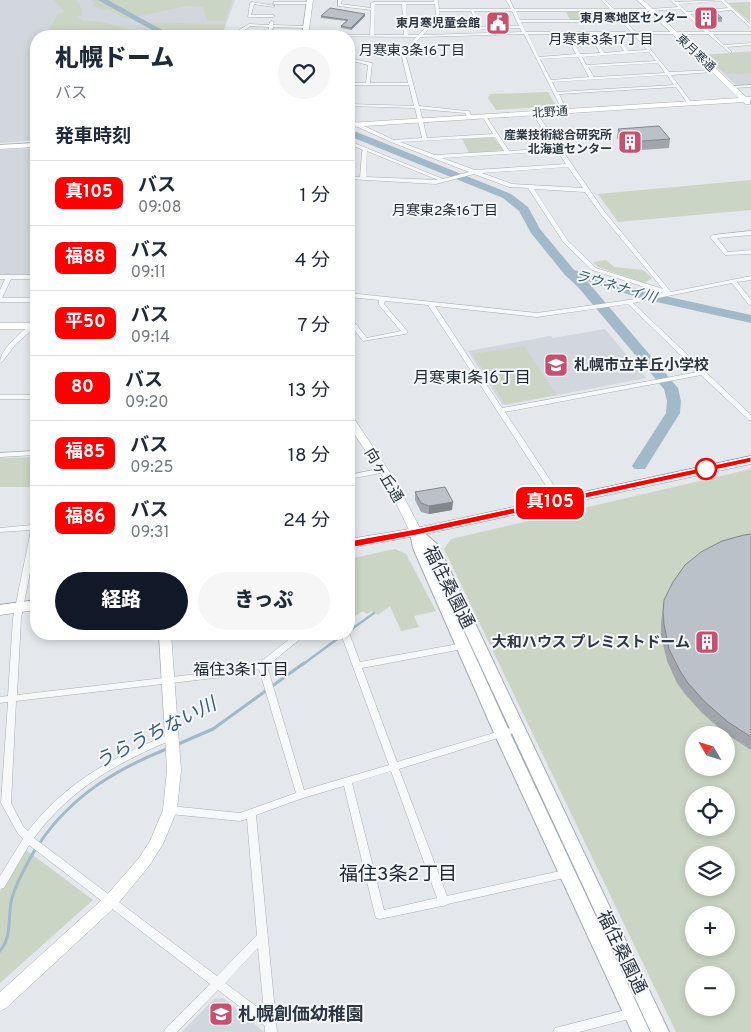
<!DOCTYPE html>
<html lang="ja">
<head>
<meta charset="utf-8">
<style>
	:root { --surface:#fff; --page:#f6f6f7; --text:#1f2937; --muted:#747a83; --line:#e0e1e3; --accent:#111827 }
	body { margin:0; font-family:Overpass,"Noto Sans JP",sans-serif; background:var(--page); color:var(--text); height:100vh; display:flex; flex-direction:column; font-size:19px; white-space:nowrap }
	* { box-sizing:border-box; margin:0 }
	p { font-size:16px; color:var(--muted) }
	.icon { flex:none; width:28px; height:28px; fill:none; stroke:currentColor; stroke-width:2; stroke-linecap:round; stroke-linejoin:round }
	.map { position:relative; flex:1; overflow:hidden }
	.side { position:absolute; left:30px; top:30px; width:325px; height:610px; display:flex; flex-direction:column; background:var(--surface); border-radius:20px; box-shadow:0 2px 8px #0003 }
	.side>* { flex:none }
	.badge { padding:0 10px; border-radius:8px; font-size:18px; line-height:32px }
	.needle { width:32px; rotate:308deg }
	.buttons { position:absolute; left:685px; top:726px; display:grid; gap:10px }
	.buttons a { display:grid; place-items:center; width:50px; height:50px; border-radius:50%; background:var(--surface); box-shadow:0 2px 8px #0003; font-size:25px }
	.map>.badge { position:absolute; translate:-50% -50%; box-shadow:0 0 0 2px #fff }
	h2 { padding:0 25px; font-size:19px; line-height:45px }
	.round { display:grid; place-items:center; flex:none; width:52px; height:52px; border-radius:26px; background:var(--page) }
	.headline { display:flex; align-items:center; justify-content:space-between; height:85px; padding:0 25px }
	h1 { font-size:24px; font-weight:800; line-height:38px }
	.button { display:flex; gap:10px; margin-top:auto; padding:10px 25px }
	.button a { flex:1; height:58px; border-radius:30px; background:var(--accent); color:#fff; font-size:20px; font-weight:800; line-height:58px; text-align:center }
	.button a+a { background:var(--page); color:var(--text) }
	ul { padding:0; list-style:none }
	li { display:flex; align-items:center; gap:15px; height:65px; padding:0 25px; border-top:1px solid var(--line) }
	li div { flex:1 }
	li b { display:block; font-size:19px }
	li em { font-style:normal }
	li .badge { min-width:55px; font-weight:700; text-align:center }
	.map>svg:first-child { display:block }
</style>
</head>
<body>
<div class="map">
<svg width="751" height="1032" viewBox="0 0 751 1032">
	<rect width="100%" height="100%" fill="#e4e7eb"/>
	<g fill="#d2d7dd">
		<path d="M0 0H235L226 24 138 23 163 36H36V140L0 143Z"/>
		<path d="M751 51V85L737 86 703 55Z"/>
		<path d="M36 148V276H0V150Z"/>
		<path d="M605 329 646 378 505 405 502 404 468 351 550 336 553 338Z"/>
		<path d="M223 998 264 1032H182L214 999Z"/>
	</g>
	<g fill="#cbd5c5" fill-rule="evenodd">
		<path d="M54 0H76L80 5 82 15 77 17 84 21C97 19 133 29 144 36H124L102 30H59L60 36H52L50 28 58 14 64 11Z"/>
		<path d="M91 0H232L225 21H207L203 7 187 6 126 19 108 9 103 10 93 6 95 2Z"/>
		<path d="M750 2V22L728 3Z"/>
		<path d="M597 11 600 20H570L566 12Z"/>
		<path d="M136 22 226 24 222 36H163Z"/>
		<path d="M751 52V73C724 76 724 73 704 55Z"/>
		<path d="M548 92 556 106 496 110 488 98 490 94Z"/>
		<path d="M493 137 503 150 469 153 462 139Z"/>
		<path d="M751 180V210L618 222 598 194Z"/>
		<path d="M606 260 614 267 643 270 652 278 645 283 598 267 593 262Z"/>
		<path d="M524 346 557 395 505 404 473 354Z"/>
		<path d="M36 457V487H0V458Z"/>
		<path d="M751 469V1032H676L444 549 451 539ZM694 735H726V768H694ZM694 795H726V828H694ZM694 855H726V888H694ZM694 915H726V948H694ZM694 975H726V1008H694Z"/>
		<path d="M395 549 406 554 436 611 414 616 419 627 401 631 390 606 378 615 371 611 367 614 363 611 349 620V559Z"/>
		<path d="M26 850 93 900 0 983V892Z"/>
	</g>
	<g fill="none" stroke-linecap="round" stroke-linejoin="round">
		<g stroke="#a1b9c9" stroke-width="2.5">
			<path d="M349 631 374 613"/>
			<path d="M302 665 344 634"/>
		</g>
		<g stroke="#a1b9c9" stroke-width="3">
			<path d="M271 687 304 663"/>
			<path d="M176 745 213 729 267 690"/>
			<path d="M39 844C71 796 116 769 169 748"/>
			<path d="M0 951C13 936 7 916 12 898 17 880 27 864 36 848"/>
		</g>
		<g fill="#a1b9c9" fill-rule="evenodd">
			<path d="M98 0H108L173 36H163Z"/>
			<path d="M349 129 511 194 528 207 540 229 574 270 651 293 751 315V323L643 299 587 281 678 388 681 401 680 413 645 469H635L632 466 666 413 667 401 664 389 578 287 565 275 531 233 519 211 503 198 349 136Z"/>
		</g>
		<g stroke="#a9afb5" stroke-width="1">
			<g id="street">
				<path d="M338 0H342L341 4 371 8V3L373 2H434V0H438L439 9H511L506 0H510L514 9H610L601 0H605L614 9H651L678 7 670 0H674L676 2 724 0 751 25V28L731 10 690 14 710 32H751V34H713L724 45 751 43V45L727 47 732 52 730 53 708 34H638L669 72 716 70V71L714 72 671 75 692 103 690 104H688L676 87 559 94 567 111 563 112 524 34 421 37 405 53 419 106 467 111H469L472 117 468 118 465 113 420 109 427 138 493 134 482 116 484 115 486 116 509 151 555 148 532 113 536 112 604 211 671 292 751 276V280L737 282 751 300V306L749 305 732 283 633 303 751 415V421L749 420 701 375 505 412 564 501 560 503 556 501 428 305 385 301 384 304 408 332 405 334 363 341 349 323V317L351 318 367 338 401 331 379 305V300L349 297V293L537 313 629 300 663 293 592 270 564 243 528 188 509 187 474 174 436 184 349 179V176L360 177 362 152 363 150 349 144V141L443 179 469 172 391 142 349 123V120H351L394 140 422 138 415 108 349 106V104L414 106 409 85H349V83H366L368 65 349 60V58L372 63 370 83H408L401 53 416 37 303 36 305 35H370L371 10 338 6ZM721 1 728 8 687 12 679 4ZM375 4H402L404 35H374ZM406 4H435L436 17 418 35H408ZM680 9 705 32H636L626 22V20H625L616 11H651ZM439 11H471L479 29 520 28 522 32 423 35 440 17ZM474 11H512L519 26 481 27ZM516 11H612L620 20H520ZM521 22H622L631 32H526ZM528 34H565L576 54 539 57ZM569 34H589L600 53 580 54ZM593 34H613L624 51 604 53ZM617 34H633L647 50 628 51ZM649 52 656 61 586 65 582 57ZM578 57 589 77 551 80 540 59ZM658 63 665 73 594 77 588 67ZM667 75 674 85 557 92 552 82ZM495 137 504 151 435 155 400 142ZM367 151 438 180 366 177ZM557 151 566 164 475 170 442 158ZM568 167 583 188 512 184 482 173ZM534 189 585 192 600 213 663 289 596 268 568 241ZM628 304 698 372 502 408 435 306 537 317Z"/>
				<path d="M252 2 275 6 273 7 254 4 251 15H273L275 16 273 17H248L250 3Z"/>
				<path d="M274 2H309L311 3 309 4H273Z"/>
				<path d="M272 21 274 22 273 25 306 26 308 27 306 28 273 27 271 36H267L269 27 250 26 242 32 241 36H237L239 30 249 24 269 25 270 22Z"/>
				<path d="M751 85V87L733 88 731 87 733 86Z"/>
				<path d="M751 231V235L717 238 728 252 751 250V254L725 255 710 237 713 235Z"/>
				<path d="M0 275H36V279H11L2 298H36V302H0V290L5 279H0Z"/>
				<path d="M36 321V326L15 345 2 362 0 363C0 348 23 331 34 322Z"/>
				<rect x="0" y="395" width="36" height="4"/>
				<path d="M36 451V455L0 457V453Z"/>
				<path d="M383 468H386L387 470 386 472 349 479V475Z"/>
				<path d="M33 522H36V542L21 618 17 695 223 671 259 663 296 634H305L304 636 267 666 304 790 389 765 341 634 349 633 360 662 463 643 466 644 467 646 466 648 463 649 362 668 397 762 517 726 520 727 522 729 520 731 399 769 447 896 569 869 573 870 574 873 573 876 448 904 444 906H442L380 919 376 918 375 915 344 786 303 798 256 815 277 1032H265V1026L218 990 177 1032H164L166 1028 210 984 29 845 4 888 0 889V876L23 839 17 832 1 803 8 702 0 703V697L8 696 13 618 31 530 0 532V528L32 525ZM259 669 296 793 240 813 170 806 167 807 165 810 167 813 170 814 240 821 247 819 257 935 217 976 34 838C71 788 118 762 174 739L176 737 174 735 171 734 168 735C112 757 65 783 28 831L23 826 11 803 16 701 223 677ZM391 771 437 898 384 910 352 783ZM258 948 264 1012 225 983Z"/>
				<path d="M633 1008 637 1009 639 1013 637 1017 633 1018 579 1032H553L555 1028 559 1027Z"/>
			</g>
		</g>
		<g stroke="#a9afb5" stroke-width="1">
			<g id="secondary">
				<path d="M307 0H313L308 36H302Z"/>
				<path d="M637 0H643L746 97H751L750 104H746L743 102 349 127V123L739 98Z"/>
				<path d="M36 143V147L0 149V145Z"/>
				<rect x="0" y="323" width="36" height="6"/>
				<path d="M349 416 353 417 395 480 422 532 420 535H412L410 532 385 480 349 426Z"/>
				<path d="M159 634H171L181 770 177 810 163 844 149 866 116 906 6 1008 0 1011V992L106 896 139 858 150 841 163 810 167 770Z"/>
			</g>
		</g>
		<g stroke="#a3adb6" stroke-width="2">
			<path id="primary" d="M416 528 420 529 438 545 669 1032H651L425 546 510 733 650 1032H632L494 733 413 548 410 532Z"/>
		</g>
		<g stroke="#8c96a1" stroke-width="1">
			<g id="highway">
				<path d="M751 456V464L416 536 349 548V539L416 528Z"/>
				<path d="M36 600V610L0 615V605Z"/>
			</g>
		</g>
		<use href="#street" fill="#f6f8f9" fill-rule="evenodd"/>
		<use href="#secondary" fill="#fff" fill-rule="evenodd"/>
		<use href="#primary" fill="#fff" fill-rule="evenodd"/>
		<use href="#highway" fill="#fff" fill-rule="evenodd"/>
	</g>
	<g fill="#a1a6ac">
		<path d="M695 12 722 18V22L701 21 695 16Z"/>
		<path d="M321 16H365L351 30 341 28V26L346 21 321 18Z"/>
		<path d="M618 129 670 139 669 148 627 151 617 138Z"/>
		<path d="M415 492 452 510 429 514 421 512 415 500Z"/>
		<path d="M751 534V750L725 733 702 713 685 694 677 683 667 661 661 636V623L664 600Z"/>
		<path d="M36 555V590L34 579Z"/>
	</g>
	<g fill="#83878c">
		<path d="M365 14V16L351 30V28Z"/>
		<path d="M453 502 452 510 429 514V506Z"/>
	</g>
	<g fill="#bbc1c8" stroke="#83878c">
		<path d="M330 8 365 14 351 28 341 26 348 20 321 16Z"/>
		<path d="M713 10 722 18 701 17 695 12Z"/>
		<path d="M659 126 670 139 629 142 618 129Z"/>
		<path d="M445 487 453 502 429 506 421 503 415 492Z"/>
		<path d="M751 534V737L728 722 705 702 688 683 680 671 669 649 664 624 663 612 664 600 673 582 685 565 701 552 722 541 744 535Z"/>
		<path d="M35 555H36V579H34Z"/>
	</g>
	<path fill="#f00" stroke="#fff" d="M751 457V462L416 535 349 548 344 544 349 541 416 529Z"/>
	<defs>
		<g id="building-square" transform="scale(1.25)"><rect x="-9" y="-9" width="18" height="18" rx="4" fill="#ca4f6e" stroke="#f4f6f8"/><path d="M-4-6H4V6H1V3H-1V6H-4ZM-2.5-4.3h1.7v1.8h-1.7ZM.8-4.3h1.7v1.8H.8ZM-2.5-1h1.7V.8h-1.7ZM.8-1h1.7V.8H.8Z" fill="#fff"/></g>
		<g id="civic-square" transform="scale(1.25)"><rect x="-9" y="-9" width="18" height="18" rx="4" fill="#ca4f6e" stroke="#f4f6f8"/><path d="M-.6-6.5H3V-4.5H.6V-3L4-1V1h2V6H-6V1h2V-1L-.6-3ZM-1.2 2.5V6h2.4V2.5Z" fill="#fff"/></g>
		<g id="school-square" transform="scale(1.25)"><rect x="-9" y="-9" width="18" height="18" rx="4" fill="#ca4f6e" stroke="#f4f6f8"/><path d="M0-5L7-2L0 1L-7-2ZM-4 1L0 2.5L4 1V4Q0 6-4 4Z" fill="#fff"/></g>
	</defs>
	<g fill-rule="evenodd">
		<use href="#building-square" x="706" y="18"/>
		<use href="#civic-square" x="498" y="23"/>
		<use href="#building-square" x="630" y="142"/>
		<use href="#school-square" x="556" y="365"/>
		<use href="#building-square" x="707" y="642"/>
		<use href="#school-square" x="221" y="1014"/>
	</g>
	<circle fill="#fff" stroke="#f00" stroke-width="2.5" cx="706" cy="469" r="10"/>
	<g text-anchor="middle" stroke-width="4" stroke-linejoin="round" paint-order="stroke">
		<g font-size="12" font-weight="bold" fill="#2c3743" stroke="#f4f6f8" text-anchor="end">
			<text x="688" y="22">東月寒地区センター</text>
			<text x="480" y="27">東月寒児童会館</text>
			<text x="612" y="139">産業技術総合研究所<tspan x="612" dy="14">北海道センター</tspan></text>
		</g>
		<g font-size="12" fill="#2c3743" stroke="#f4f6f8">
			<text transform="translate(696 53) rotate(43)" y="4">東月寒通</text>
			<text transform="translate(550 112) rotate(-4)" y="4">北野通</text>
		</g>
		<g font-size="14" fill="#1e2834" stroke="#f4f6f8">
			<text x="601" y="44">月寒東3条17丁目</text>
			<text x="412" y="55">月寒東3条16丁目</text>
			<text x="445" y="215">月寒東2条16丁目</text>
		</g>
		<g font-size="14" font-style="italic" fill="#375a76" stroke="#f4f6f8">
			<text transform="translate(616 286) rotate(16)" y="5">ラウネナイ川</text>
		</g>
		<g font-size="15" font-weight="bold" fill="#2c3743" stroke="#f4f6f8" text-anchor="start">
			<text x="574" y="370">札幌市立羊丘小学校</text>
			<text x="690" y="647" text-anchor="end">大和ハウス プレミストドーム</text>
		</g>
		<g font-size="15" fill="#2c3743" stroke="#f4f6f8">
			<text transform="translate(384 475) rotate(59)" y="5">向ヶ丘通</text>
		</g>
		<g font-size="16" fill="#1e2834" stroke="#f4f6f8">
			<text x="472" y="383">月寒東1条16丁目</text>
			<text x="241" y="675">福住3条1丁目</text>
		</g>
		<g font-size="18" fill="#2c3743" stroke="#f4f6f8">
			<text transform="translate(449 587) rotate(63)" y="6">福住桑園通</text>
			<text transform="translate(622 952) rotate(64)" y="6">福住桑園通</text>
		</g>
		<g font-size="18" font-weight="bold" fill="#2c3743" stroke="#f4f6f8" text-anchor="start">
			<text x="238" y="1020">札幌創価幼稚園</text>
		</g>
		<g font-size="19" font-style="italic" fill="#375a76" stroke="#f4f6f8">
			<text transform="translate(155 732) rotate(-27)" y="7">うらうちない川</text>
		</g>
		<g font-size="19" fill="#1e2834" stroke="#f4f6f8">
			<text x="398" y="880">福住3条2丁目</text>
		</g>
	</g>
</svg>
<div class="buttons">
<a><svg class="needle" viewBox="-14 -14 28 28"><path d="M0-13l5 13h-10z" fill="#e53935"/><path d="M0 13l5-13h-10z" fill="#747a83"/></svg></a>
<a><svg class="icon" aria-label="locate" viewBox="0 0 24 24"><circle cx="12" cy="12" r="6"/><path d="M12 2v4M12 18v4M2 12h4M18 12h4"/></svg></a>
<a><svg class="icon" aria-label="layers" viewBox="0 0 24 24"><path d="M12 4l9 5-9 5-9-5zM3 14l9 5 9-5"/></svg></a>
<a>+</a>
<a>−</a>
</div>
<b class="badge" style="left:550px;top:503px;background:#f00;color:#fff">真105</b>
<section class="side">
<div class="headline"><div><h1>札幌ドーム</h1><p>バス</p></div><a class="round"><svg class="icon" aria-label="heart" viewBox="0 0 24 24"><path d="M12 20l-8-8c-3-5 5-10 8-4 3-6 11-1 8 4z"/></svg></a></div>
<h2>発車時刻</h2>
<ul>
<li><span class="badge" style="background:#f00;color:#fff">真105</span><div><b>バス</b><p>09:08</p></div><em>1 分</em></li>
<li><span class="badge" style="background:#f00;color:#fff">福88</span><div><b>バス</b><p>09:11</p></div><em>4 分</em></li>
<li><span class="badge" style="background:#f00;color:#fff">平50</span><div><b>バス</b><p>09:14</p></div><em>7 分</em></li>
<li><span class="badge" style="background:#f00;color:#fff">80</span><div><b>バス</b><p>09:20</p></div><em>13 分</em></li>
<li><span class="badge" style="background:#f00;color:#fff">福85</span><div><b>バス</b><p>09:25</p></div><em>18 分</em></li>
<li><span class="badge" style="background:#f00;color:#fff">福86</span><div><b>バス</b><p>09:31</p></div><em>24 分</em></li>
</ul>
<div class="button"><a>経路</a><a>きっぷ</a></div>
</section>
</div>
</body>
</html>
